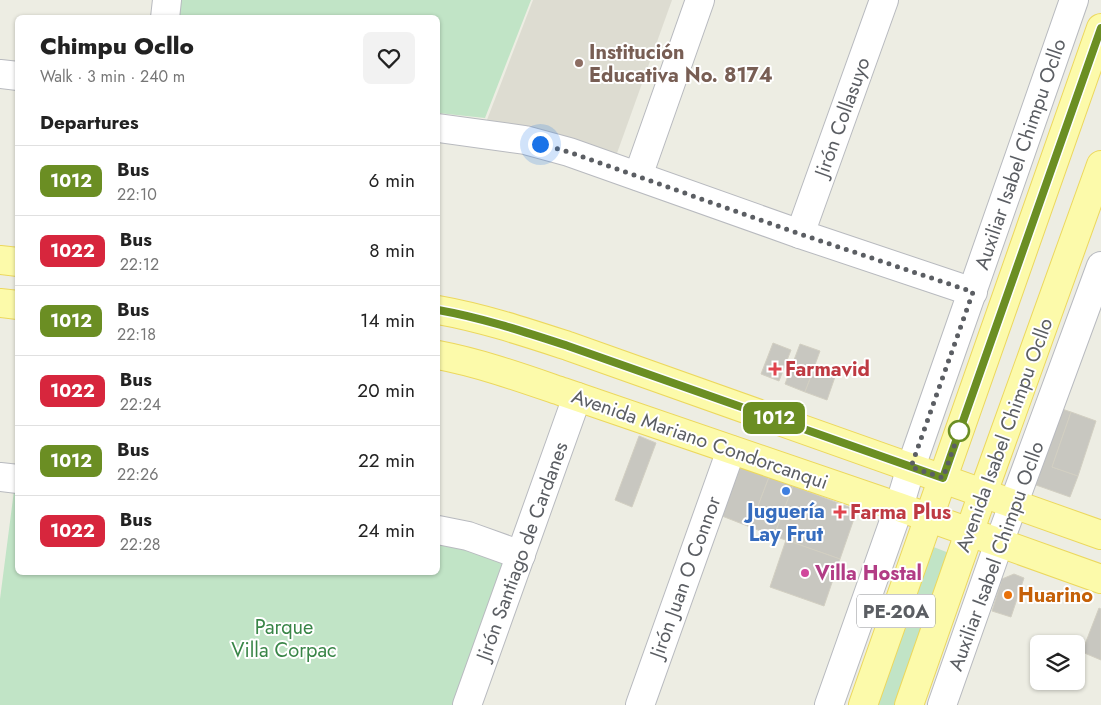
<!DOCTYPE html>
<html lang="en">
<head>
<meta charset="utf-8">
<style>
	:root { --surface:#fff; --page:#f2f2f2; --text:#222; --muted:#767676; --line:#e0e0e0 }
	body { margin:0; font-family:Jost,sans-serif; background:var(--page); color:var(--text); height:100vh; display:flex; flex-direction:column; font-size:19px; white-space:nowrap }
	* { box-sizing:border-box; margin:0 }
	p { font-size:16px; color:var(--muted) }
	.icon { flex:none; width:28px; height:28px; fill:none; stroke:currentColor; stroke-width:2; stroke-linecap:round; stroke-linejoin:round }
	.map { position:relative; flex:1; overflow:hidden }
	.panel { position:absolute; left:15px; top:15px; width:425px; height:560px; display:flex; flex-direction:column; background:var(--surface); border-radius:8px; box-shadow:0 1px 4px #0004 }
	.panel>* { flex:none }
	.badge { padding:0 10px; border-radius:8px; font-size:18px; line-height:32px }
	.controls { position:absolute; left:1030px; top:635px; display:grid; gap:10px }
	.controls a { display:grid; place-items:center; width:55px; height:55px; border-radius:8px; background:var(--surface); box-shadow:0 1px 4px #0004; font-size:25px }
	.you { position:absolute; width:25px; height:25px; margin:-12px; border:4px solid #fff; border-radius:50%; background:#1a73e8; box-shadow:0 0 0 8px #1a73e833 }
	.map>.badge { position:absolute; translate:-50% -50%; box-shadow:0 0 0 2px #fff }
	h2 { padding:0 25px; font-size:19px; line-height:45px }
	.round { display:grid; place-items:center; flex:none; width:52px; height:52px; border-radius:8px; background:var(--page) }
	.overview { display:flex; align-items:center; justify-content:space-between; height:85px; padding:0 25px }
	h1 { font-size:24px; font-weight:800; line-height:38px }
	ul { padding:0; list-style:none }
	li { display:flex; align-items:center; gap:15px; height:70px; padding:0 25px; border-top:1px solid var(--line) }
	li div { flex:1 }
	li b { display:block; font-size:19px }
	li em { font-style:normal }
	li .badge { min-width:55px; font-weight:700; text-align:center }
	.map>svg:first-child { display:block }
</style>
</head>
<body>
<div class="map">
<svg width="1101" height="705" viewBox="0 0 1101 705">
	<rect width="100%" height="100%" fill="#edede3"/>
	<path fill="#dddcd1" d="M533 0H672L616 156 485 125Z"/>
	<g fill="#c1e4c6">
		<path d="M181 0H531L485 118 438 113V18L179 17Z"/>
		<path d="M15 483H18V572H438V538L512 560 457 705H0V599Z"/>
		<path d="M931 546 949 553 898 705H874Z"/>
	</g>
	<g fill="#c8c7c0" stroke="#d2cfc2">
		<path d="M773 343 791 350 779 381 761 374Z"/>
		<path d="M800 344 820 351 805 392 785 384Z"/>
		<path d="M815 366 836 374 827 400 805 392Z"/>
		<path d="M1062 409 1071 412 1052 467 1078 476 1070 497 1036 485Z"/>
		<path d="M1071 412 1096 421 1078 476 1052 467Z"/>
		<path d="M639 436 656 443 632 507 615 500Z"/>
		<path d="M746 467 769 477 750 527 717 514 735 470Z"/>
		<path d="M769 477 793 486 774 536 750 527Z"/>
		<path d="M793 486 857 510 840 559 774 536Z"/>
		<path d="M786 540 840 559 824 606 770 587Z"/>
		<path d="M1014 574 1024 578 1011 617 992 611 1002 579Z"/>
		<path d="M1099 608 1101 609V660L1082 652Z"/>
	</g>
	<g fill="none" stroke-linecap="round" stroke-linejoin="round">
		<g stroke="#b8babf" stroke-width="30">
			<g id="minor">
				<path d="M165 18 167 0"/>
				<path d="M0 74 18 76"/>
				<path d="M438 128 525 140 569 152 800 234 973 292"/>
				<path d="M638 176 700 0"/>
				<path d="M800 234 884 0"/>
				<path d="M0 477 18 479"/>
				<path d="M438 530 468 536 521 555"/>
				<path d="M467 705 577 397"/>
				<path d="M640 705 731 450"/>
				<path d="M829 705 899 507 911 467 1074 0"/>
				<path d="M942 705 999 543 1101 266"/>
			</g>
		</g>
		<g stroke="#ecd85e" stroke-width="30">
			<g id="major">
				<path d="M0 260 18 262"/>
				<path d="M0 303 18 305"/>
				<path d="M438 310C483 318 525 332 568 346L1101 535"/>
				<path d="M438 355C480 363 522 378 563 392L899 507 1101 579"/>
				<path d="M863 705 1101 28"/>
				<path d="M909 705 983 493 1101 165"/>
			</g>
		</g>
		<use href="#minor" stroke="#fff" stroke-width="28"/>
		<use href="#major" stroke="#fcfaaa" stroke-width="28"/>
	</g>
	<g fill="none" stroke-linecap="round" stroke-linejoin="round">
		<g stroke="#fff" stroke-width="11">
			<path id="line" d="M438 310C483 318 525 332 568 346L943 478 1101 28"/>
		</g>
		<use href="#line" stroke="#6b8e23" stroke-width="8"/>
		<path stroke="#5b5e63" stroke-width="5" stroke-dasharray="0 9" d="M540 144 569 152 800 234 973 292 911 467 943 478 962 424 959 431"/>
	</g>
	<circle fill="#8d6e63" stroke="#fff" stroke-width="2" cx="579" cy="63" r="5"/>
	<g fill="#e0444e" stroke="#fff" stroke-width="2">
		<path d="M772.5 361.5h5v5h5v5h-5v5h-5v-5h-5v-5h5z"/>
		<path d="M837.5 504.5h5v5h5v5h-5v5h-5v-5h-5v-5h5z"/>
	</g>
	<circle fill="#fff" stroke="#6b8e23" stroke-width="2.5" cx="959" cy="431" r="10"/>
	<circle fill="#3f7fe0" stroke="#fff" stroke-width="2" cx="786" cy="491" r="5"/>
	<circle fill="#d1479c" stroke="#fff" stroke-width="2" cx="805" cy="573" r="5"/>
	<circle fill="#e8710a" stroke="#fff" stroke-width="2" cx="1008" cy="595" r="5"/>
	<g text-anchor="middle" stroke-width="4" stroke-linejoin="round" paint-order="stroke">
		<rect fill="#fff" stroke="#8c8e92" stroke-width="1" x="857" y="594.5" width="78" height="33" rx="4"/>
		<g font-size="19" font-weight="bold" fill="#5b5e63">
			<text x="896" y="618">PE-20A</text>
		</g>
		<g font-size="20" font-weight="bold" fill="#785e54" stroke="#fff" text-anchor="start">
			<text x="589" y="59">Institución<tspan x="589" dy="23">Educativa No. 8174</tspan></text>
		</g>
		<g font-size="20" fill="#5b5e63" stroke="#fff">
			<text transform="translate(842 117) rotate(-70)" y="7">Jirón Collasuyo</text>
			<text transform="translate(1020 154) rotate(-71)" y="7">Auxiliar Isabel Chimpu Ocllo</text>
			<text transform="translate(1004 435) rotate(-70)" y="7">Avenida Isabel Chimpu Ocllo</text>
			<text transform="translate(700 439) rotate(19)" y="7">Avenida Mariano Condorcanqui</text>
			<text transform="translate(522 551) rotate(-70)" y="7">Jirón Santiago de Cardanes</text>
			<text transform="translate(996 556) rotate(-70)" y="7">Auxiliar Isabel Chimpu Ocllo</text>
			<text transform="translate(685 577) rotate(-70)" y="7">Jirón Juan O Connor</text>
		</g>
		<g font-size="20" font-weight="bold" fill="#be3a42" stroke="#fff" text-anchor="start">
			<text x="785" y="376">Farmavid</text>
			<text x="850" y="519">Farma Plus</text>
		</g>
		<g font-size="20" font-weight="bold" fill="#366cbe" stroke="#fff">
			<text x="786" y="518">Juguería<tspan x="786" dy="23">Lay Frut</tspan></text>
		</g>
		<g font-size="20" font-weight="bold" fill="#b23c85" stroke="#fff" text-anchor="start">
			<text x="815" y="580">Villa Hostal</text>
		</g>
		<g font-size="20" font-weight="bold" fill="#c56008" stroke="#fff" text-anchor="start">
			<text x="1018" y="602">Huarino</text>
		</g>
		<g font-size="20" fill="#398547" stroke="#fff">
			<text x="284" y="634">Parque<tspan x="284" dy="23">Villa Corpac</tspan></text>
		</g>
	</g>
</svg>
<div class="controls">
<a><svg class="icon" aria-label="layers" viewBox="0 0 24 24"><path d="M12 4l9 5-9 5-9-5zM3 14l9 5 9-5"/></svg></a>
</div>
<div class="you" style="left:540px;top:144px"></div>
<b class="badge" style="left:774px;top:418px;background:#6b8e23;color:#fff">1012</b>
<section class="panel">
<div class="overview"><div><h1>Chimpu Ocllo</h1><p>Walk · 3 min · 240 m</p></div><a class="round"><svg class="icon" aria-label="heart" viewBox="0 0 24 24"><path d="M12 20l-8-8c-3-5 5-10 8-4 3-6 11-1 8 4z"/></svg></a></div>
<h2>Departures</h2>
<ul>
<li><span class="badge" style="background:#6b8e23;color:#fff">1012</span><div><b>Bus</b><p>22:10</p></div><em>6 min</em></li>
<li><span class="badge" style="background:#d7263d;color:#fff">1022</span><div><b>Bus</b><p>22:12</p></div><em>8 min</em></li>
<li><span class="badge" style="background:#6b8e23;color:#fff">1012</span><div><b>Bus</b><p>22:18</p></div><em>14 min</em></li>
<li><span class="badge" style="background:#d7263d;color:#fff">1022</span><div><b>Bus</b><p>22:24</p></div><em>20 min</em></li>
<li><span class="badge" style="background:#6b8e23;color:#fff">1012</span><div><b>Bus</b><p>22:26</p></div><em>22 min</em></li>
<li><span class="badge" style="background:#d7263d;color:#fff">1022</span><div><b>Bus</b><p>22:28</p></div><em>24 min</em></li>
</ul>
</section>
</div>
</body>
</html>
